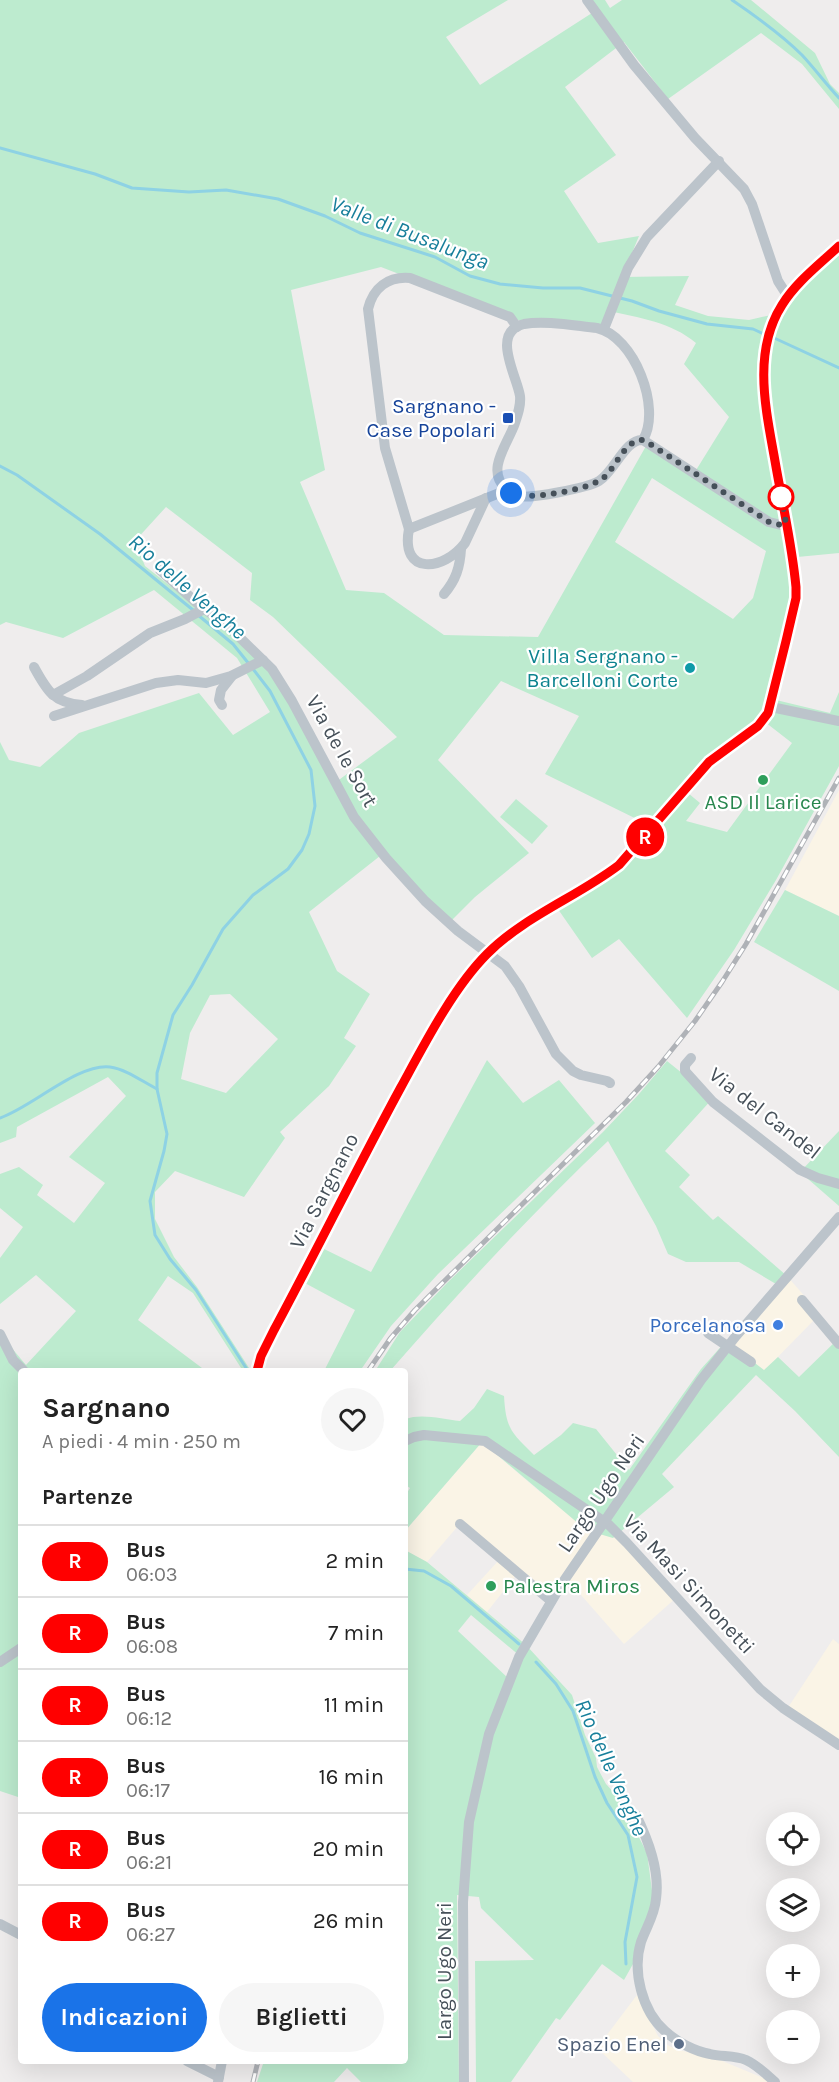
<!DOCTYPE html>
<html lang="it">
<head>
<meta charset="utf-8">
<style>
	:root { --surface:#fff; --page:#f6f6f6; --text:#222; --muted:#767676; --line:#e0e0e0; --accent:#1a73e8 }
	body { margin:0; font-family:Karla,sans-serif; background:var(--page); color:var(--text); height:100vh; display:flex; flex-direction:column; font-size:22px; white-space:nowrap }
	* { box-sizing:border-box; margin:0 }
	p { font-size:20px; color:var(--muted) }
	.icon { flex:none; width:33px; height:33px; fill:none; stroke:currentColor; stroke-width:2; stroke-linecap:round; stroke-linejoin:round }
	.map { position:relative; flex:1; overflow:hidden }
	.details { position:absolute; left:18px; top:1368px; width:390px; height:696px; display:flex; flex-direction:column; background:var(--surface); border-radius:6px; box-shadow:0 6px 24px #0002 }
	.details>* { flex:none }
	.badge { padding:0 12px; border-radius:20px; font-size:21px; line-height:39px }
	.controls { position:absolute; left:766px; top:1812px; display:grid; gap:12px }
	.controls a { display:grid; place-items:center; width:54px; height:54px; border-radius:50%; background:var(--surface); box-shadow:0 6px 24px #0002; font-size:30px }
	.you { position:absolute; width:30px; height:30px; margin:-15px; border:4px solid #fff; border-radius:50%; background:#1a73e8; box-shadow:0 0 0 9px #1a73e833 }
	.map>.badge { position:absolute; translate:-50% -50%; box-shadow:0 0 0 3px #fff }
	h2 { padding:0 24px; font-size:22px; line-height:54px }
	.round { display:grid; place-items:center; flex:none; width:63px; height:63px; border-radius:32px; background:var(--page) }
	.summary { display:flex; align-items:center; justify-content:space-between; height:102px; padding:0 24px }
	h1 { font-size:28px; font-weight:700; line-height:45px }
	.primary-button { display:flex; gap:12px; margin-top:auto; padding:12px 24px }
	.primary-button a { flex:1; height:69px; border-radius:36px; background:var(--accent); color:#fff; font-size:24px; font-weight:700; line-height:69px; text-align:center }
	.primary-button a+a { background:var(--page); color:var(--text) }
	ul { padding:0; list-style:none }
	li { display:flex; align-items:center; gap:18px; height:72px; padding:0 24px; border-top:2px solid var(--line) }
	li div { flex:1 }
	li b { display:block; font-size:22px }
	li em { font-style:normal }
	li .badge { min-width:66px; font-weight:700; text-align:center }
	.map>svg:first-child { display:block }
</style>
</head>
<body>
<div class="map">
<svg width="839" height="2082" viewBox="0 0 839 2082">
	<rect width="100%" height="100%" fill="#efeded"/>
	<g fill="#faf4e6">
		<path d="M839 790V916L785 890Z"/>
		<path d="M787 1276 820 1314 764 1371 726 1341Z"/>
		<path d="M482 1442 540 1492 619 1532 677 1597 624 1644 567 1579 552 1602 517 1574 487 1612 467 1595 499 1560 458 1526 427 1562 408 1552 405 1550V1531Z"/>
		<path d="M833 1639 839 1644V1742L787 1709Z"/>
		<path d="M637 1995 658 2036 669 2046 679 2050 720 2060 773 2082H633L597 2048Z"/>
	</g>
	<g fill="#bdebcf" fill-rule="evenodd">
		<path d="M0 0H508L446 37 480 85 592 13 585 0H605L610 8 622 0H751L815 53 830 84 839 93V109L802 64 761 33 668 99 624 42 565 87 616 155 564 191 598 243 639 236 622 277 689 276 675 305 708 316 749 320 771 315 839 242V553L787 558 791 594 781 651 776 700 830 713 839 692V766L776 880 734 950 687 1018 619 939 592 958 553 902 646 841 657 829 545 774 579 716 501 681 438 760 529 853 475 897 447 925 380 856 309 912 337 971 370 994 344 1038 356 1046 329 1086 280 1132 285 1138 244 1197 175 1171 155 1192V1219L174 1257 197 1287 251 1371H243L193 1293 168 1276 138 1320 206 1371H21V1798L0 1791V1334L26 1365 76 1311 36 1275 0 1304V1258L23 1227 0 1208V1174L19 1167 43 1185 37 1195 74 1223 105 1183 69 1157 126 1096 108 1077 17 1127 16 1137 0 1143V742L9 760 40 767 79 733 199 693 233 735 270 712 237 658 154 590 63 638 6 622 0 625ZM381 267 518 320 602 325 609 311C640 318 671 322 696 343L684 364 729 417 693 475 646 446 538 637 444 635 384 593 346 590 300 482 325 470 291 290ZM652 478 766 551 753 598 733 619 615 542ZM166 507 252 573 250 600 273 617 397 737 332 785 279 683 244 644 145 566 135 541ZM765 722 792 743 727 832 686 821 700 803 688 793 718 757ZM230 994 278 1039 226 1093 181 1079 190 1033 210 995Z"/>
		<path d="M516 799 548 826 532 844 500 817Z"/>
		<path d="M785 890 839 916V991L754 942Z"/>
		<path d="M487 1060 523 1103 559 1080 595 1123 438 1274 391 1326 360 1371H324L355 1310 303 1282 320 1247 371 1272Z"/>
		<path d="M667 1061 713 1098 665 1151 690 1175 679 1187 713 1220 718 1216 787 1276 776 1284 739 1262H686L668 1254 656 1226 608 1141C531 1214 460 1291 390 1371H375L400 1332 447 1283 603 1132 639 1094Z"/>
		<path d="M839 1131V1206L800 1172Z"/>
		<path d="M839 1338V1457L795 1411 756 1375 662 1474 674 1487 613 1538 586 1530 482 1442 405 1531V1496L410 1488 405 1485V1419C422 1413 442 1419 460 1421L474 1408 487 1389 504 1396C506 1429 511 1432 534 1455L561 1435 573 1423 596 1429 629 1470 701 1369 726 1341 764 1370 778 1357 799 1377Z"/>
		<path d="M405 1550 427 1562 526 1645 572 1695 585 1735 596 1758 597 1767 606 1784 616 1795 627 1814 647 1853 653 1898 638 1955 624 1980 602 1964 560 2020 556 2018 511 2082H476L475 1961 534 1960 481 1908 479 1897 457 1895 459 2082H361L347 2068 334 2082H257L264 2061H405ZM471 1615 520 1656 509 1679 458 1631Z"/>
	</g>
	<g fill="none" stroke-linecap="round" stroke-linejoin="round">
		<g stroke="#8ed2e4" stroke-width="3">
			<path d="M732 0C757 17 781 34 802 55 815 69 826 84 839 98"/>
			<path d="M0 148 95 174 132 188 189 192 226 190 278 199 325 216 360 233 435 257 470 276 500 284 543 288H580L632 301 659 311 707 324 753 329 766 335"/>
			<path d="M772 337 839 368"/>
			<path d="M0 466 17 475 100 534 193 610"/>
			<path d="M198 615 233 644 249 664"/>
			<path d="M0 1118C31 1108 78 1063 110 1067 126 1069 143 1082 157 1089"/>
			<path d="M248 1371 196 1290 170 1259 155 1235 150 1201 164 1151 167 1134 157 1089V1073L173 1015 192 985 223 929 253 895 288 869 302 850 309 834 315 806 311 770 270 691 253 669"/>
			<path d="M405 1569 424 1571 451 1586 519 1644"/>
			<path d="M536 1662 556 1684 573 1711 595 1777 607 1803 628 1835 637 1877 625 1942 626 1964"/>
		</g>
		<g stroke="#bcc4cb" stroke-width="10">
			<path d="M587 0 634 65 695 138 744 189 752 204 778 281 785 292 789 295"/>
			<path d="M604 329 628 268 647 237 719 161"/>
			<path d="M643 440C662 408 634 336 597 328 576 326 545 320 524 324 490 332 517 376 520 396 521 405 518 414 515 423 508 444 485 470 506 489 510 492 513 495 518 496 531 499 587 488 599 481 614 472 626 438 643 440L769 522 781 525 786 523"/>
			<path d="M507 490 409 529 385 448 368 309C373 288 388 276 410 278L510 317 517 327"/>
			<path d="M409 529C400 576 444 571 465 543L486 498"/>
			<path d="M160 570 197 603 230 628 272 669 292 701 354 817 386 858 425 901 458 931 505 966 519 986 556 1054 573 1071 581 1075 607 1081 610 1083"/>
			<path d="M444 594C456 580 460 567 461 549"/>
			<path d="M34 667C47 691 54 703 82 705"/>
			<path d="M53 695 87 676 150 633 185 619 204 609"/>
			<path d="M222 705 219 700 221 690 232 676"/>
			<path d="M771 707 839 721"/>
			<path d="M54 716 156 683 178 680 206 683 231 676 263 660"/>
			<path d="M691 1058 685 1065V1071L713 1102 800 1170 818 1178 839 1184"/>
			<path d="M802 1300 839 1344"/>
			<path d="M708 1333 751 1362"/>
			<path d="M0 1334 13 1360 24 1371"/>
			<path d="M257 1371 261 1356 274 1330C324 1235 370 1136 425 1044 444 1013 461 980 487 954 526 916 576 896 619 865L709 762 758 726 768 713 786 641 796 598V587C791 544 782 502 775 461 766 410 752 352 782 305 796 282 820 264 839 246"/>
			<path d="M405 1441 414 1437 424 1435 485 1441 609 1525 627 1543 760 1689 783 1708 839 1745"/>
			<path d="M460 1524 551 1601"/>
			<path d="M0 1662 21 1648"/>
			<path d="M636 1815C648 1840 660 1870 656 1899 655 1914 646 1928 641 1942 632 1971 642 2011 665 2031 677 2042 694 2051 710 2054 721 2057 735 2055 746 2060 757 2065 766 2074 775 2082"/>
			<path d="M0 1924 21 1935"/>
			<path d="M187 2061 219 2077"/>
			<path d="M218 2082 222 2061"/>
			<path d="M464 2082 463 1902 469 1822 489 1734 519 1657 561 1585 701 1380 736 1336 839 1217"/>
		</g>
		<g stroke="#afb2b7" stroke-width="5">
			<g id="rail">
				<path d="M368 1371 390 1339 415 1310 626 1102 658 1067 695 1021 722 982 746 944 839 778"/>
				<path d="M253 2082 258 2061"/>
			</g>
		</g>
		<use href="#rail" stroke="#fff" stroke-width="3" stroke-dasharray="9" stroke-linecap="butt"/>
	</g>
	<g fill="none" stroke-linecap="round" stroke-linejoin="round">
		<g stroke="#fff" stroke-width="14">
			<path id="line" d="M257 1371 261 1356 274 1330C317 1250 357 1168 401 1087 424 1045 453 988 487 954 525 916 577 897 619 865L709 762 758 726 768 713 786 641 796 598V587C792 544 782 502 775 461 766 410 752 352 782 305 796 282 820 264 839 246"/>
		</g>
		<use href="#line" stroke="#f00" stroke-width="9"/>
		<path stroke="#465059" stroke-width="6" stroke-dasharray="0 10.8" d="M511 493C527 501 587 490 602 479 616 469 625 438 644 440L769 522 781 525 786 523 780 491 781 497"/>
	</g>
	<rect fill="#1a4fb4" stroke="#fff" stroke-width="2" x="502" y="412" width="12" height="12" rx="3"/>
	<circle fill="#fff" stroke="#f00" stroke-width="3" cx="781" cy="497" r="12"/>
	<circle fill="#0f9aa8" stroke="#fff" stroke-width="2" cx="690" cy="668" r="6"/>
	<g fill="#2e9e5b" stroke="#fff" stroke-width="2">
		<circle cx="763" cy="780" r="6"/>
		<circle cx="491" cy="1586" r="6"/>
	</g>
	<circle fill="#3f7fe0" stroke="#fff" stroke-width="2" cx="778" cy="1325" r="6"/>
	<circle fill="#5c6f8a" stroke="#fff" stroke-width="2" cx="679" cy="2044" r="6"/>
	<g text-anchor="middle" stroke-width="4.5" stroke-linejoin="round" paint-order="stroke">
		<g font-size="21" fill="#164399" stroke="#fff" text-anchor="end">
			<text x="496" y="413">Sargnano -<tspan x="496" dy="24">Case Popolari</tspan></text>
		</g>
		<g font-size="21" fill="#0d838f" stroke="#fff" text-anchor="end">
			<text x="678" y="663">Villa Sergnano -<tspan x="678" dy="24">Barcelloni Corte</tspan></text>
		</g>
		<g font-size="21" fill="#465059" stroke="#fff">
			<text transform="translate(342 751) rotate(61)" y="7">Via de le Sort</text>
			<text transform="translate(765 1113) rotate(38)" y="7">Via del Candel</text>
			<text transform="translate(324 1191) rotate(-63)" y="7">Via Sargnano</text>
			<text transform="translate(601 1493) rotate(-56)" y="7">Largo Ugo Neri</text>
			<text transform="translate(689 1584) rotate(47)" y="7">Via Masi Simonetti</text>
			<text transform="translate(444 1971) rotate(-90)" y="7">Largo Ugo Neri</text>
		</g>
		<g font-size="21" fill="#27864d" stroke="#fff">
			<text x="763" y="809">ASD Il Larice</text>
			<text x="503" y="1593" text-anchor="start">Palestra Miros</text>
		</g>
		<g font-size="21" fill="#366cbe" stroke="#fff" text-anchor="end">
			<text x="766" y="1332">Porcelanosa</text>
		</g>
		<g font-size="21" fill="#4e5e75" stroke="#fff" text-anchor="end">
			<text x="667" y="2051">Spazio Enel</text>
		</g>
		<g font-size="22" font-style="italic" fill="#177f9b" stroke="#fff">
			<text transform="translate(410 232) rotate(21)" y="8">Valle di Busalunga</text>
			<text transform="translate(188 586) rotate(41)" y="8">Rio delle Venghe</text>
			<text transform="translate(612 1767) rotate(66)" y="8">Rio delle Venghe</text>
		</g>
	</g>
</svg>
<div class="controls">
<a><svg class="icon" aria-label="locate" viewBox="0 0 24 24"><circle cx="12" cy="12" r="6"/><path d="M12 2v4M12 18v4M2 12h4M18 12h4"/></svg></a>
<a><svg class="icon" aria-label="layers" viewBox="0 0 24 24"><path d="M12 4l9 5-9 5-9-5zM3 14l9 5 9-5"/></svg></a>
<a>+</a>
<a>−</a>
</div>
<div class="you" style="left:511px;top:493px"></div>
<b class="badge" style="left:645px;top:837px;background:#f00;color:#fff">R</b>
<section class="details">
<div class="summary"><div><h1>Sargnano</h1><p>A piedi · 4 min · 250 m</p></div><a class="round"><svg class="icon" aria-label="heart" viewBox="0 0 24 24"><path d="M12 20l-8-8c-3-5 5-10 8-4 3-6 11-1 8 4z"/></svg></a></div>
<h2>Partenze</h2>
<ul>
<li><span class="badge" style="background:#f00;color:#fff">R</span><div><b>Bus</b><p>06:03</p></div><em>2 min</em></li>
<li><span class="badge" style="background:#f00;color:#fff">R</span><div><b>Bus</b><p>06:08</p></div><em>7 min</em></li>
<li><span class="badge" style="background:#f00;color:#fff">R</span><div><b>Bus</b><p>06:12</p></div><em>11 min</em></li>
<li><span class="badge" style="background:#f00;color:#fff">R</span><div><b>Bus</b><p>06:17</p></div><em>16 min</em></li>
<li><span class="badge" style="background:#f00;color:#fff">R</span><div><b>Bus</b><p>06:21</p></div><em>20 min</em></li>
<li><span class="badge" style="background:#f00;color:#fff">R</span><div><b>Bus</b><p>06:27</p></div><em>26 min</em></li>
</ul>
<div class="primary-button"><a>Indicazioni</a><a>Biglietti</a></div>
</section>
</div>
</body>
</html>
